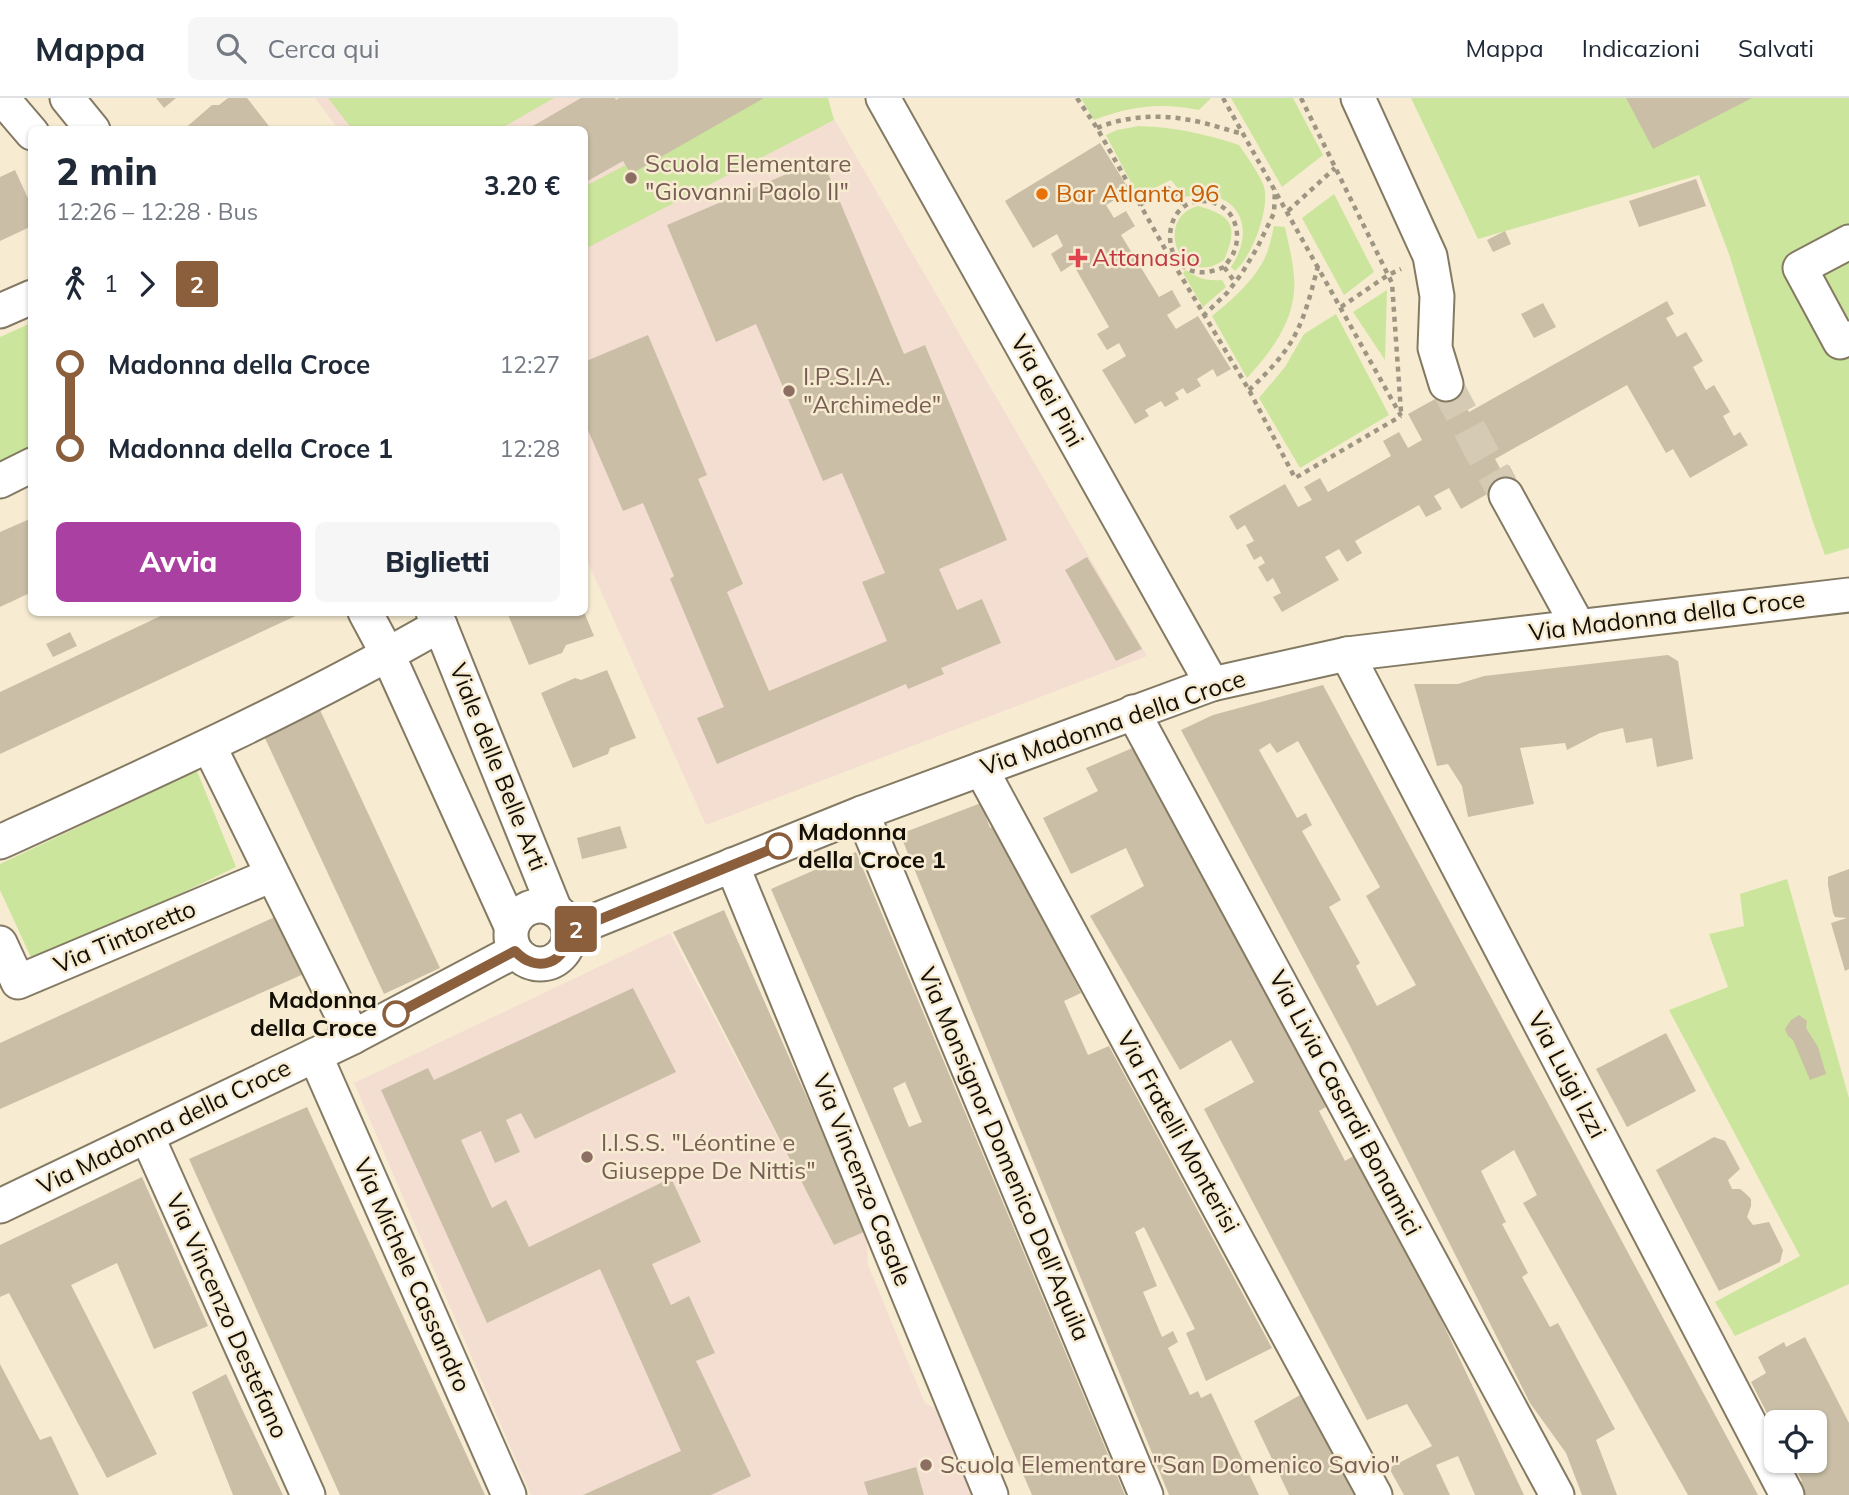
<!DOCTYPE html>
<html lang="it">
<head>
<meta charset="utf-8">
<style>
	:root { --surface:#fff; --page:#f6f6f7; --text:#1f2937; --muted:#747a83; --line:#e0e1e3; --accent:#aa40a1 }
	body { margin:0; font-family:Mulish,sans-serif; background:var(--page); color:var(--text); height:100vh; display:flex; flex-direction:column; font-size:26px; white-space:nowrap }
	* { box-sizing:border-box; margin:0 }
	p { font-size:23px; color:var(--muted) }
	.icon { flex:none; width:38px; height:38px; fill:none; stroke:currentColor; stroke-width:2; stroke-linecap:round; stroke-linejoin:round }
	.map { position:relative; flex:1; overflow:hidden }
	.drawer { position:absolute; left:28px; top:28px; width:560px; height:490px; display:flex; flex-direction:column; background:var(--surface); border-radius:10px; box-shadow:0 2px 5px #0004 }
	.drawer>* { flex:none }
	.badge { padding:0 14px; border-radius:5px; font-size:24px; line-height:46px }
	.buttons { position:absolute; left:1764px; top:1312px; display:grid; gap:14px }
	.buttons a { display:grid; place-items:center; width:63px; height:63px; border-radius:10px; background:var(--surface); box-shadow:0 2px 5px #0004; font-size:35px }
	.map>.badge { position:absolute; translate:-50% -50%; box-shadow:0 0 0 4px #fff }
	.legs { display:flex; align-items:center; gap:10px; height:77px; padding:0 28px; font-size:23px }
	.legs p { margin-inline-start:auto }
	.head { display:flex; align-items:center; justify-content:space-between; height:119px; padding:0 28px }
	h1 { font-size:38px; font-weight:800; line-height:52px }
	.primary-button { display:flex; gap:14px; margin-top:auto; padding:14px 28px }
	.primary-button a { flex:1; height:80px; border-radius:10px; background:var(--accent); color:#fff; font-size:28px; font-weight:800; line-height:80px; text-align:center }
	.primary-button a+a { background:var(--page); color:var(--text) }
	ul { padding:0 28px; list-style:none }
	li { display:flex; align-items:center; gap:24px; height:84px; font-size:26px }
	li i { display:grid; place-items:center; width:10px; height:100%; margin:0 9px; background:currentColor }
	li i::after { content:''; width:18px; height:18px; margin:-9px; border:5px solid; border-radius:50%; background:var(--surface) }
	li p { margin-inline-start:auto }
	li:first-child i { background:linear-gradient(#0000 50%,currentColor 0) }
	li:last-child i { background:linear-gradient(currentColor 50%,#0000 0) }
	header { display:flex; align-items:center; gap:42px; box-sizing:border-box; height:98px; padding:0 35px; background:var(--surface); border-bottom:2px solid var(--line) }
	header strong { font-size:33px }
	nav { display:flex; gap:38px; margin-inline-start:auto; font-size:24px }
	.search { width:490px; height:63px; background:var(--page); display:flex; align-items:center; gap:18px; box-sizing:border-box; padding:0 24px; border-radius:10px; color:var(--muted); font-size:26px }
	.map>svg:first-child { display:block }
</style>
</head>
<body>
<header>
<strong>Mappa</strong>
<div class="search"><svg class="icon" aria-label="search" viewBox="0 0 24 24"><circle cx="10" cy="10" r="6"/><path d="M15 15l6 6"/></svg>Cerca qui</div>
<nav><a>Mappa</a><a>Indicazioni</a><a>Salvati</a></nav>
</header>
<div class="map">
<svg width="1849" height="1397" viewBox="0 0 1849 1397">
	<rect width="100%" height="100%" fill="#f7ecd2"/>
	<g fill="#f4ded1">
		<path d="M315 0H822L1147 558 706 727 585 458 584 32 338 31Z"/>
		<path d="M670 835 834 1146 866 1133 868 1167 925 1305 942 1314 977 1397H531L354 985Z"/>
	</g>
	<g fill="#cbe59d">
		<path d="M328 0H554L500 31H352Z"/>
		<path d="M752 0H828L834 22 585 151 584 89Z"/>
		<path d="M1081 0H1211L1199 12C1160 4 1131 8 1094 22Z"/>
		<path d="M1231 0H1293L1323 57 1282 89Z"/>
		<path d="M1411 0H1849V450L1825 457 1812 421 1729 156 1699 77 1478 141Z"/>
		<path d="M1139 28C1174 29 1206 36 1239 47 1247 59 1257 72 1263 86 1272 107 1252 159 1235 173L1231 169C1259 127 1235 88 1185 99L1171 82 1138 98 1106 37 1117 32Z"/>
		<path d="M1334 96 1374 174 1344 197 1302 120Z"/>
		<path d="M1198 108C1234 118 1238 129 1224 162 1219 165 1214 168 1209 169 1173 175 1159 118 1198 108Z"/>
		<path d="M1274 128 1285 129C1289 149 1296 173 1294 194 1291 228 1269 256 1247 280L1212 218C1233 201 1257 180 1267 155 1270 147 1272 137 1274 128Z"/>
		<path d="M1186 172C1198 181 1208 183 1222 182L1226 189 1203 209 1183 175Z"/>
		<path d="M1387 192 1385 262 1353 214Z"/>
		<path d="M1336 216 1389 317 1300 370 1259 300 1285 269 1304 236Z"/>
		<path d="M31 225V354L0 369V239Z"/>
		<path d="M197 673 236 769 34 866 0 792V766Z"/>
		<path d="M1787 781 1849 1000V1186L1735 1238 1715 1204 1800 1158 1669 912 1728 889 1709 836 1744 828 1740 796Z"/>
	</g>
	<g fill="#cabfa6" fill-rule="evenodd">
		<path d="M156 0H176L164 10Z"/>
		<path d="M228 0H247L272 32H183L212 7H219Z"/>
		<path d="M581 0H615L616 2 619 0H764L631 76 623 63 584 85V32H526Z"/>
		<path d="M1626 0H1752L1653 51Z"/>
		<path d="M1100 45 1130 93 1106 107 1114 120 1126 113 1135 128 1121 137 1159 199 1172 192 1181 208 1167 217 1176 231 1198 218 1231 271 1217 279 1213 271 1197 281 1201 288 1187 296 1183 290 1180 292 1175 295 1179 301 1165 309 1161 303 1145 312 1149 318 1135 326 1102 272 1126 258 1119 245 1107 252 1097 236 1109 229 1073 166 1061 174 1051 156 1063 148 1057 136 1033 150 1005 103Z"/>
		<path d="M822 61 904 256 925 247 1007 442 939 471 957 512 982 501 1001 545 941 570 944 576 908 591 906 586 717 666 697 620 724 609 670 481 674 478 643 405 623 413 584 323V264L648 237 707 377 698 381 743 486 727 494 769 593 887 543 862 484 885 475 842 375 823 383 756 226 716 244 667 127Z"/>
		<path d="M15 72 32 109V128L0 143V79Z"/>
		<path d="M1696 81 1706 108 1639 129 1629 103Z"/>
		<path d="M1505 133 1511 146 1493 154 1487 142Z"/>
		<path d="M1667 203 1674 216 1666 220 1677 239 1686 234 1703 263 1693 269 1706 292 1714 287 1730 314 1723 318 1734 338 1740 334 1748 347 1690 380 1673 351 1666 355 1627 287 1495 361 1501 372 1509 367 1516 380 1510 383 1461 411 1449 390 1434 398 1442 411 1426 419 1419 407 1355 443 1362 455 1347 464 1339 451 1325 459 1339 482 1282 514 1273 499 1281 495 1273 480 1267 484 1258 469 1265 465 1261 458 1254 462 1246 447 1254 443 1245 427 1237 432 1229 418 1285 386 1298 409 1312 402 1304 389 1320 380 1328 394 1391 358 1383 343 1399 334 1408 350 1422 342 1408 316 1462 286 1470 301 1464 305 1469 314Z"/>
		<path d="M1543 205 1556 229 1534 240 1521 216Z"/>
		<path d="M32 420V494L0 509V434Z"/>
		<path d="M1087 459 1142 551 1116 563 1065 472Z"/>
		<path d="M169 514H304L0 656V594Z"/>
		<path d="M507 514H584L594 538 566 547 562 555 529 567Z"/>
		<path d="M70 534 77 548 53 559 46 546Z"/>
		<path d="M1668 557 1678 563 1693 661 1657 669 1652 640 1626 645 1623 630 1600 635 1567 652 1565 645 1520 650 1534 706 1468 719 1462 688 1448 666 1437 668 1414 586H1458L1484 578Z"/>
		<path d="M607 572 636 640 610 650 608 656 573 670 541 595 575 580 581 582Z"/>
		<path d="M1323 587 1551 1011 1758 1397H1688L1523 1105 1537 1097 1514 1052 1481 1073 1506 1124 1502 1126 1528 1175 1522 1179 1550 1229 1558 1225 1615 1331 1596 1342 1617 1397H1582L1566 1355 1530 1305 1349 946 1181 632 1213 617ZM1298 643 1380 789 1366 798 1416 887 1377 908 1356 868 1360 865 1329 809 1341 802 1302 733 1312 727 1306 715 1297 720 1259 652 1270 645 1277 655Z"/>
		<path d="M320 612 440 870 384 896 264 638Z"/>
		<path d="M1137 648 1330 1000 1323 1003 1326 1009 1319 1013 1345 1063 1355 1057 1370 1089 1377 1086 1524 1397H1475L1458 1358 1436 1367 1450 1397H1404L1389 1370 1432 1348 1407 1306 1367 1322 1204 1011 1254 984 1231 942 1180 972 1090 818 1144 788 1126 750 1071 776 1043 720 1098 693 1086 670Z"/>
		<path d="M981 705 990 730 995 728 1081 895 1064 903 1088 957 1109 948 1272 1250 1206 1283 1186 1235 1195 1231 1144 1129 1135 1134 1157 1188 1143 1194 1162 1239 1173 1233 1178 1244 1168 1250 1190 1297 1198 1293 1201 1300 1211 1295 1259 1397H1169L900 736Z"/>
		<path d="M620 728 627 750 582 761 577 740Z"/>
		<path d="M856 754 1009 1119 1125 1397H1032L771 791ZM905 984 922 1024 909 1029 893 990Z"/>
		<path d="M1849 771V871L1845 873 1831 825 1847 820 1835 819 1833 815 1828 787V779L1830 778Z"/>
		<path d="M724 812 866 1133 834 1147 673 834Z"/>
		<path d="M279 817 306 875 0 1011V945Z"/>
		<path d="M633 890 676 974 535 1041 521 1015 506 1022 520 1054 495 1065 481 1033 461 1042 492 1110 506 1102 529 1149 671 1080 701 1144 652 1166 671 1207 689 1198 715 1255 696 1263 751 1378 711 1397H583L681 1353 600 1171 487 1225 381 992 428 970 434 982Z"/>
		<path d="M1799 917 1807 923 1806 930 1818 949 1826 976 1810 982 1793 942 1788 938 1785 931 1791 922Z"/>
		<path d="M1666 935 1696 993 1627 1029 1596 971Z"/>
		<path d="M307 1009 485 1397H340L189 1061Z"/>
		<path d="M1714 1039 1725 1043 1740 1071 1728 1082 1732 1091H1740L1745 1095 1751 1101V1108L1747 1119 1753 1127 1769 1124 1783 1152 1780 1164 1719 1193 1656 1072Z"/>
		<path d="M142 1079 208 1228 154 1251 117 1165 71 1187 157 1356 107 1380 9 1195 0 1199V1147Z"/>
		<path d="M1805 1239 1849 1325V1397H1802L1796 1386 1802 1383 1792 1363H1815V1325H1776V1333L1751 1284 1766 1275 1758 1259 1784 1244 1786 1249Z"/>
		<path d="M0 1266 40 1342 51 1338 79 1397H0Z"/>
		<path d="M226 1276 242 1311 283 1397H233L192 1294Z"/>
		<path d="M1302 1296 1357 1397H1289L1254 1323Z"/>
		<path d="M916 1369 924 1397H868L864 1384Z"/>
	</g>
	<g fill="none" stroke-linecap="round" stroke-linejoin="round">
		<path stroke="#d5cbb4" stroke-width="33" stroke-dasharray="33 17" stroke-linecap="butt" d="M1446 286 1482 355 1506 397"/>
		<g stroke="#847a63" stroke-width="37">
			<g id="minor">
				<path d="M2 0 32 35"/>
				<path d="M67 0 93 32"/>
				<path d="M883 0 1212 586"/>
				<path d="M1358 0 1430 158 1437 198 1435 250 1446 286"/>
				<path d="M1849 144 1800 170 1840 244 1849 240"/>
				<path d="M0 213 32 199"/>
				<path d="M0 383 32 367"/>
				<path d="M1506 397 1578 528"/>
				<path d="M365 514 388 557 511 828"/>
				<path d="M433 514 440 527 555 812"/>
				<path d="M1347 556 1787 1397"/>
				<path d="M1133 614 1557 1397"/>
				<path d="M209 648 353 939"/>
				<path d="M981 671 1375 1397"/>
				<path d="M862 715 1146 1397"/>
				<path d="M0 744C149 676 298 609 440 527"/>
				<path d="M732 767 991 1397"/>
				<circle cx="540" cy="837" r="29"/>
				<path d="M569 833 862 715 1212 586 1347 556 1849 497"/>
				<path d="M0 845 18 884 272 777"/>
				<path d="M315 957 509 1397"/>
				<path d="M147 1038 308 1397"/>
				<path d="M0 1108 353 939 515 853"/>
			</g>
		</g>
		<g stroke="#9e9683" stroke-width="4.5" stroke-dasharray="5 5" stroke-linecap="butt">
			<path d="M1077 0 1097 30 1169 158 1249 292 1295 380 1401 318"/>
			<path d="M1223 0 1401 318"/>
			<path d="M1301 0 1392 185 1401 314"/>
			<path d="M1097 30C1126 18 1159 16 1190 22 1208 25 1226 32 1244 36"/>
			<path d="M1140 107 1158 94 1168 90 1175 95 1184 108"/>
			<path d="M1288 113 1335 70"/>
			<path d="M1224 169C1156 199 1153 91 1211 104 1234 109 1243 135 1233 156 1231 160 1227 165 1224 169L1235 184"/>
			<path d="M1341 209 1388 177 1401 171"/>
			<path d="M1203 218 1227 195 1242 175 1257 150 1274 115 1275 91"/>
			<path d="M1249 292C1266 276 1284 258 1295 237 1306 216 1312 191 1318 168"/>
		</g>
		<use href="#minor" stroke="#fff" stroke-width="33"/>
	</g>
	<g fill="none" stroke-linecap="round" stroke-linejoin="round">
		<g stroke="#fff" stroke-width="16">
			<path id="line-1" d="M396 916 515 853C537 877 567 865 569 834L779 748"/>
		</g>
		<use href="#line-1" stroke="#8b5e3c" stroke-width="10"/>
	</g>
	<g fill="#8d6e63" stroke="#f7ecd2" stroke-width="2.5">
		<circle cx="631" cy="80" r="7"/>
		<circle cx="789" cy="293" r="7"/>
		<circle cx="587" cy="1059" r="7"/>
		<circle cx="926" cy="1367" r="7"/>
	</g>
	<circle fill="#e8710a" stroke="#f7ecd2" stroke-width="2.5" cx="1042" cy="96" r="7"/>
	<path fill="#e0444e" stroke="#f7ecd2" stroke-width="2.5" d="M1074.5 149.5h7v7h7v7h-7v7h-7v-7h-7v-7h7z"/>
	<g fill="#fff" stroke="#8b5e3c" stroke-width="3.5">
		<circle cx="779" cy="748" r="12"/>
		<circle cx="396" cy="916" r="12"/>
	</g>
	<g text-anchor="middle" stroke-width="5" stroke-linejoin="round" paint-order="stroke">
		<g font-size="24" fill="#785e54" stroke="#f7ecd2" text-anchor="start">
			<text x="645" y="74">Scuola Elementare<tspan x="645" dy="28">"Giovanni Paolo II"</tspan></text>
			<text x="803" y="287">I.P.S.I.A.<tspan x="803" dy="28">"Archimede"</tspan></text>
			<text x="601" y="1053">I.I.S.S. "Léontine e<tspan x="601" dy="28">Giuseppe De Nittis"</tspan></text>
			<text x="940" y="1375">Scuola Elementare "San Domenico Savio"</text>
		</g>
		<g font-size="24" fill="#c56008" stroke="#f7ecd2" text-anchor="start">
			<text x="1056" y="104">Bar Atlanta 96</text>
		</g>
		<g font-size="24" fill="#be3a42" stroke="#f7ecd2" text-anchor="start">
			<text x="1092" y="168">Attanasio</text>
		</g>
		<g font-size="24" fill="#130f07" stroke="#f7ecd2">
			<text transform="translate(1047 293) rotate(61)" y="8">Via dei Pini</text>
			<text transform="translate(1667 518) rotate(-7)" y="8">Via Madonna della Croce</text>
			<text transform="translate(1113 625) rotate(-19)" y="8">Via Madonna della Croce</text>
			<text transform="translate(498 669) rotate(68)" y="8">Viale delle Belle Arti</text>
			<text transform="translate(125 839) rotate(-23)" y="8">Via Tintoretto</text>
			<text transform="translate(1567 977) rotate(62)" y="8">Via Luigi Izzi</text>
			<text transform="translate(1345 1005) rotate(62)" y="8">Via Livia Casardi Bonamici</text>
			<text transform="translate(164 1029) rotate(-26)" y="8">Via Madonna della Croce</text>
			<text transform="translate(1178 1034) rotate(61)" y="8">Via Fratelli Monterisi</text>
			<text transform="translate(1004 1056) rotate(67)" y="8">Via Monsignor Domenico Dell'Aquila</text>
			<text transform="translate(862 1082) rotate(68)" y="8">Via Vincenzo Casale</text>
			<text transform="translate(412 1177) rotate(66)" y="8">Via Michele Cassandro</text>
			<text transform="translate(227 1218) rotate(66)" y="8">Via Vincenzo Destefano</text>
		</g>
		<g font-size="24" font-weight="bold" fill="#130f07" stroke="#f7ecd2" text-anchor="start">
			<text x="798" y="742">Madonna<tspan x="798" dy="28">della Croce 1</tspan></text>
			<text x="377" y="910" text-anchor="end">Madonna<tspan x="377" dy="28">della Croce</tspan></text>
		</g>
	</g>
</svg>
<div class="buttons">
<a><svg class="icon" aria-label="locate" viewBox="0 0 24 24"><circle cx="12" cy="12" r="6"/><path d="M12 2v4M12 18v4M2 12h4M18 12h4"/></svg></a>
</div>
<b class="badge" style="left:576px;top:831px;background:#8b5e3c;color:#fff">2</b>
<section class="drawer">
<div class="head"><div><h1>2 min</h1><p>12:26 – 12:28 · Bus</p></div><b>3.20 €</b></div>
<div class="legs"><svg class="icon" aria-label="walk" viewBox="0 0 24 24"><circle cx="13" cy="4" r="2"/><path d="M13 8l-2 6 4 7M11 14l-3 7M7 12l3-4h3l4 4"/></svg>1<svg class="icon" aria-label="forward" viewBox="0 0 24 24"><path d="M9 5l7 7-7 7"/></svg><b class="badge" style="background:#8b5e3c;color:#fff">2</b></div>
<ul>
<li><i style="color:#8b5e3c"></i><b>Madonna della Croce</b><p>12:27</p></li>
<li><i style="color:#8b5e3c"></i><b>Madonna della Croce 1</b><p>12:28</p></li>
</ul>
<div class="primary-button"><a>Avvia</a><a>Biglietti</a></div>
</section>
</div>
</body>
</html>
